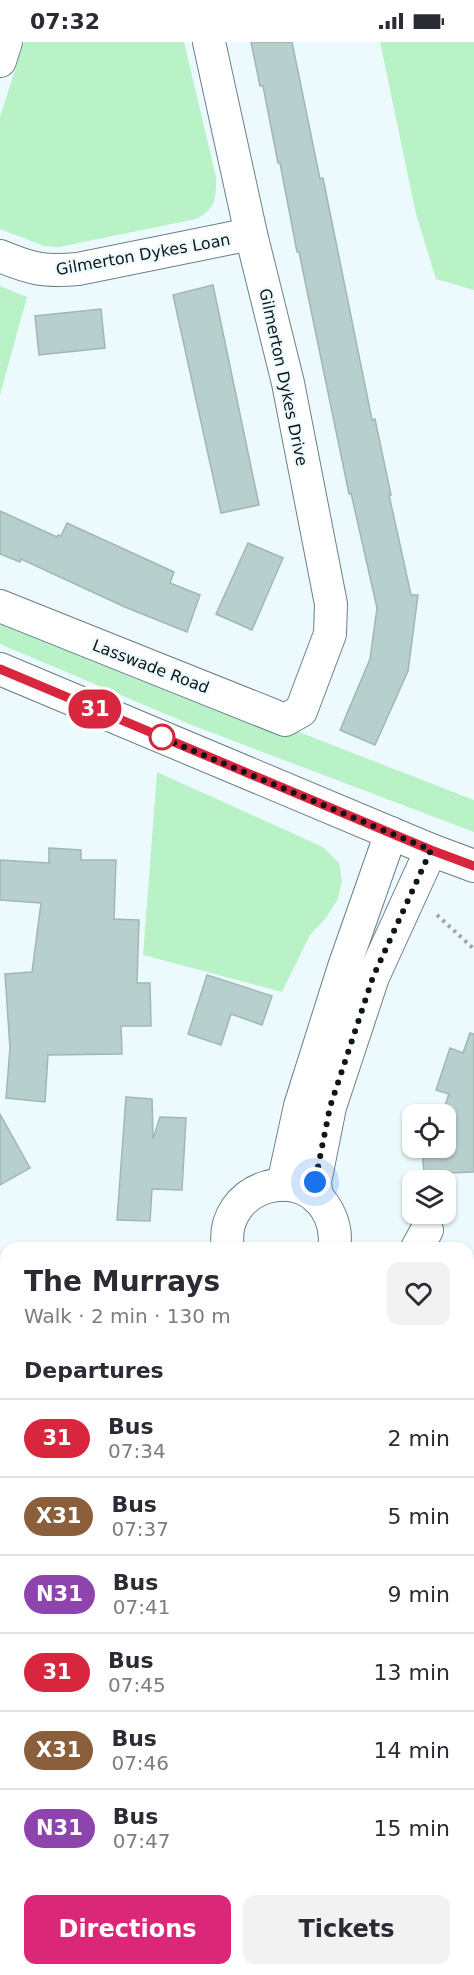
<!DOCTYPE html>
<html lang="en">
<head>
<meta charset="utf-8">
<style>
	:root { --surface:#fff; --page:#f2f2f3; --text:#2b2b33; --muted:#7c7c81; --line:#e1e1e2; --accent:#db2777 }
	body { margin:0; font-family:"DejaVu Sans",sans-serif; background:var(--page); color:var(--text); height:100vh; display:flex; flex-direction:column; font-size:22px; white-space:nowrap }
	* { box-sizing:border-box; margin:0 }
	p { font-size:20px; color:var(--muted) }
	.icon { flex:none; width:33px; height:33px; fill:none; stroke:currentColor; stroke-width:2; stroke-linecap:round; stroke-linejoin:round }
	.map { position:relative; flex:1; overflow:hidden }
	.side { position:absolute; left:0px; top:1200px; width:474px; height:734px; display:flex; flex-direction:column; background:var(--surface); border-radius:18px 18px 0 0; box-shadow:0 2px 4px #0004 }
	.side>* { flex:none }
	.badge { padding:0 12px; border-radius:20px; font-size:21px; line-height:39px }
	.buttons { position:absolute; left:402px; top:1062px; display:grid; gap:12px }
	.buttons a { display:grid; place-items:center; width:54px; height:54px; border-radius:12px; background:var(--surface); box-shadow:0 2px 4px #0004; font-size:30px }
	.you { position:absolute; width:30px; height:30px; margin:-15px; border:4px solid #fff; border-radius:50%; background:#1a73e8; box-shadow:0 0 0 9px #1a73e833 }
	.map>.badge { position:absolute; translate:-50% -50%; box-shadow:0 0 0 3px #fff }
	h2 { padding:0 24px; font-size:22px; line-height:54px }
	.round { display:grid; place-items:center; flex:none; width:63px; height:63px; border-radius:12px; background:var(--page) }
	.overview { display:flex; align-items:center; justify-content:space-between; height:102px; padding:0 24px }
	h1 { font-size:28px; font-weight:700; line-height:45px }
	.cta { display:flex; gap:12px; margin-top:auto; padding:12px 24px }
	.cta a { flex:1; height:69px; border-radius:12px; background:var(--accent); color:#fff; font-size:24px; font-weight:700; line-height:69px; text-align:center }
	.cta a+a { background:var(--page); color:var(--text) }
	ul { padding:0; list-style:none }
	li { display:flex; align-items:center; gap:18px; height:78px; padding:0 24px; border-top:2px solid var(--line) }
	li div { flex:1 }
	li b { display:block; font-size:22px }
	li em { font-style:normal }
	li .badge { min-width:66px; font-weight:700; text-align:center }
	.status { display:flex; justify-content:space-between; align-items:center; height:42px; padding:0 30px; background:var(--surface); direction:ltr }
	.status svg { height:16px; fill:currentColor }
	.map>svg:first-child { display:block }
</style>
</head>
<body>
<div class="status"><b>07:32</b><svg viewBox="0 0 49 12"><path d="M0 12V9h3v3zM5 12V6h3v6zM10 12V3h3v9zM15 12V0h3v12zM26 1h20v11H26zM47 4h2v5h-2z"/></svg></div>
<div class="map">
<svg width="474" height="1933" viewBox="0 0 474 1933">
	<rect width="100%" height="100%" fill="#ecfafe"/>
	<g fill="#b9f2c7">
		<path d="M24 0H184L216 135C216 157 216 166 196 177L59 205 44 204 0 187V75Z"/>
		<path d="M380 0H474V248L436 237 416 172Z"/>
		<path d="M0 244 27 255 0 353Z"/>
		<path d="M0 574 474 758V790L194 684 0 602Z"/>
		<path d="M157 730 323 805 339 821 342 839 338 857 325 877 310 893 282 950 143 913Z"/>
	</g>
	<g fill="#b8d0cd" stroke="#a0b7b4" stroke-width="1.5">
		<path d="M251 0H292L320 137 323 136 372 378 375 377 391 453H389L399 498 411 553H418L408 629 375 703 340 688 370 617 377 566 351 451 349 452 299 210H297L280 121H278L263 44H260Z"/>
		<path d="M213 243 259 463 221 471 173 253Z"/>
		<path d="M101 267 105 306 39 313 35 274Z"/>
		<path d="M0 469 57 495 58 493 61 494 67 481 174 530 170 541 200 553 187 590 125 565 21 517 20 520 0 512Z"/>
		<path d="M248 501 283 516 252 588 216 572Z"/>
		<path d="M49 806 81 808V818H116L114 877 139 878 137 941H150L151 984H121L122 1012 48 1013 45 1060 6 1056 10 1006 5 932 32 930 41 861 0 858V818L49 821Z"/>
		<path d="M207 933 272 954 262 983 231 972 221 1003 188 992Z"/>
		<path d="M470 991 474 992V1130L424 1132 422 1106H446V1072H442L449 1052 436 1048 450 1006 463 1011Z"/>
		<path d="M126 1055 152 1057 153 1097 160 1075 186 1076 182 1148 152 1147 150 1179 117 1178Z"/>
		<path d="M0 1072 30 1126 0 1143Z"/>
	</g>
	<g fill="none" stroke-linecap="round" stroke-linejoin="round">
		<g stroke="#6c8087" stroke-width="34">
			<g id="minor">
				<path d="M0 19 6 0"/>
				<path d="M0 214C31 227 44 230 78 227L251 192"/>
				<path d="M0 564 285 678 301 669 330 592 331 562 288 341 251 192 209 0"/>
				<path d="M0 627 431 808 474 824"/>
				<path d="M283 1142 300 1064 344 925 391 791"/>
				<path d="M317 1156 315 1140 330 1065 373 935 431 808"/>
				<path d="M228 1206C218 1144 305 1117 330 1174 335 1185 336 1195 334 1206"/>
				<path d="M417 1206 427 1188"/>
				<path d="M0 1274 6 1272"/>
				<path d="M0 1650 6 1652"/>
				<path d="M291 1928 297 1933"/>
				<path d="M53 1933 54 1928"/>
				<path d="M332 1933 342 1928"/>
			</g>
		</g>
		<path stroke="#99a5a8" stroke-width="4" stroke-dasharray="3 4.5" stroke-linecap="butt" d="M437 873 474 907"/>
		<use href="#minor" stroke="#fff" stroke-width="32"/>
	</g>
	<g fill="none" stroke-linecap="round" stroke-linejoin="round">
		<g stroke="#fff" stroke-width="14">
			<path id="line" d="M0 627 431 808 474 824"/>
		</g>
		<use href="#line" stroke="#d7263d" stroke-width="9"/>
		<path stroke="#0e1618" stroke-width="6" stroke-dasharray="0 10.8" d="M162 695 158 694 431 808 373 935 330 1065 315 1140"/>
	</g>
	<circle fill="#fff" stroke="#d7263d" stroke-width="3" cx="162" cy="695" r="12"/>
	<g text-anchor="middle" stroke-width="4.5" stroke-linejoin="round" paint-order="stroke">
		<g font-size="16" fill="#0e1618" stroke="#ecfafe">
			<text transform="translate(143 212) rotate(-10)" y="6">Gilmerton Dykes Loan</text>
			<text transform="translate(284 335) rotate(78)" y="6">Gilmerton Dykes Drive</text>
			<text transform="translate(151 624) rotate(21)" y="6">Lasswade Road</text>
		</g>
	</g>
</svg>
<div class="buttons">
<a><svg class="icon" aria-label="locate" viewBox="0 0 24 24"><circle cx="12" cy="12" r="6"/><path d="M12 2v4M12 18v4M2 12h4M18 12h4"/></svg></a>
<a><svg class="icon" aria-label="layers" viewBox="0 0 24 24"><path d="M12 4l9 5-9 5-9-5zM3 14l9 5 9-5"/></svg></a>
</div>
<div class="you" style="left:315px;top:1140px"></div>
<b class="badge" style="left:95px;top:667px;background:#d7263d;color:#fff">31</b>
<section class="side">
<div class="overview"><div><h1>The Murrays</h1><p>Walk · 2 min · 130 m</p></div><a class="round"><svg class="icon" aria-label="heart" viewBox="0 0 24 24"><path d="M12 20l-8-8c-3-5 5-10 8-4 3-6 11-1 8 4z"/></svg></a></div>
<h2>Departures</h2>
<ul>
<li><span class="badge" style="background:#d7263d;color:#fff">31</span><div><b>Bus</b><p>07:34</p></div><em>2 min</em></li>
<li><span class="badge" style="background:#8b5e3c;color:#fff">X31</span><div><b>Bus</b><p>07:37</p></div><em>5 min</em></li>
<li><span class="badge" style="background:#8e44ad;color:#fff">N31</span><div><b>Bus</b><p>07:41</p></div><em>9 min</em></li>
<li><span class="badge" style="background:#d7263d;color:#fff">31</span><div><b>Bus</b><p>07:45</p></div><em>13 min</em></li>
<li><span class="badge" style="background:#8b5e3c;color:#fff">X31</span><div><b>Bus</b><p>07:46</p></div><em>14 min</em></li>
<li><span class="badge" style="background:#8e44ad;color:#fff">N31</span><div><b>Bus</b><p>07:47</p></div><em>15 min</em></li>
</ul>
<div class="cta"><a>Directions</a><a>Tickets</a></div>
</section>
</div>
</body>
</html>
